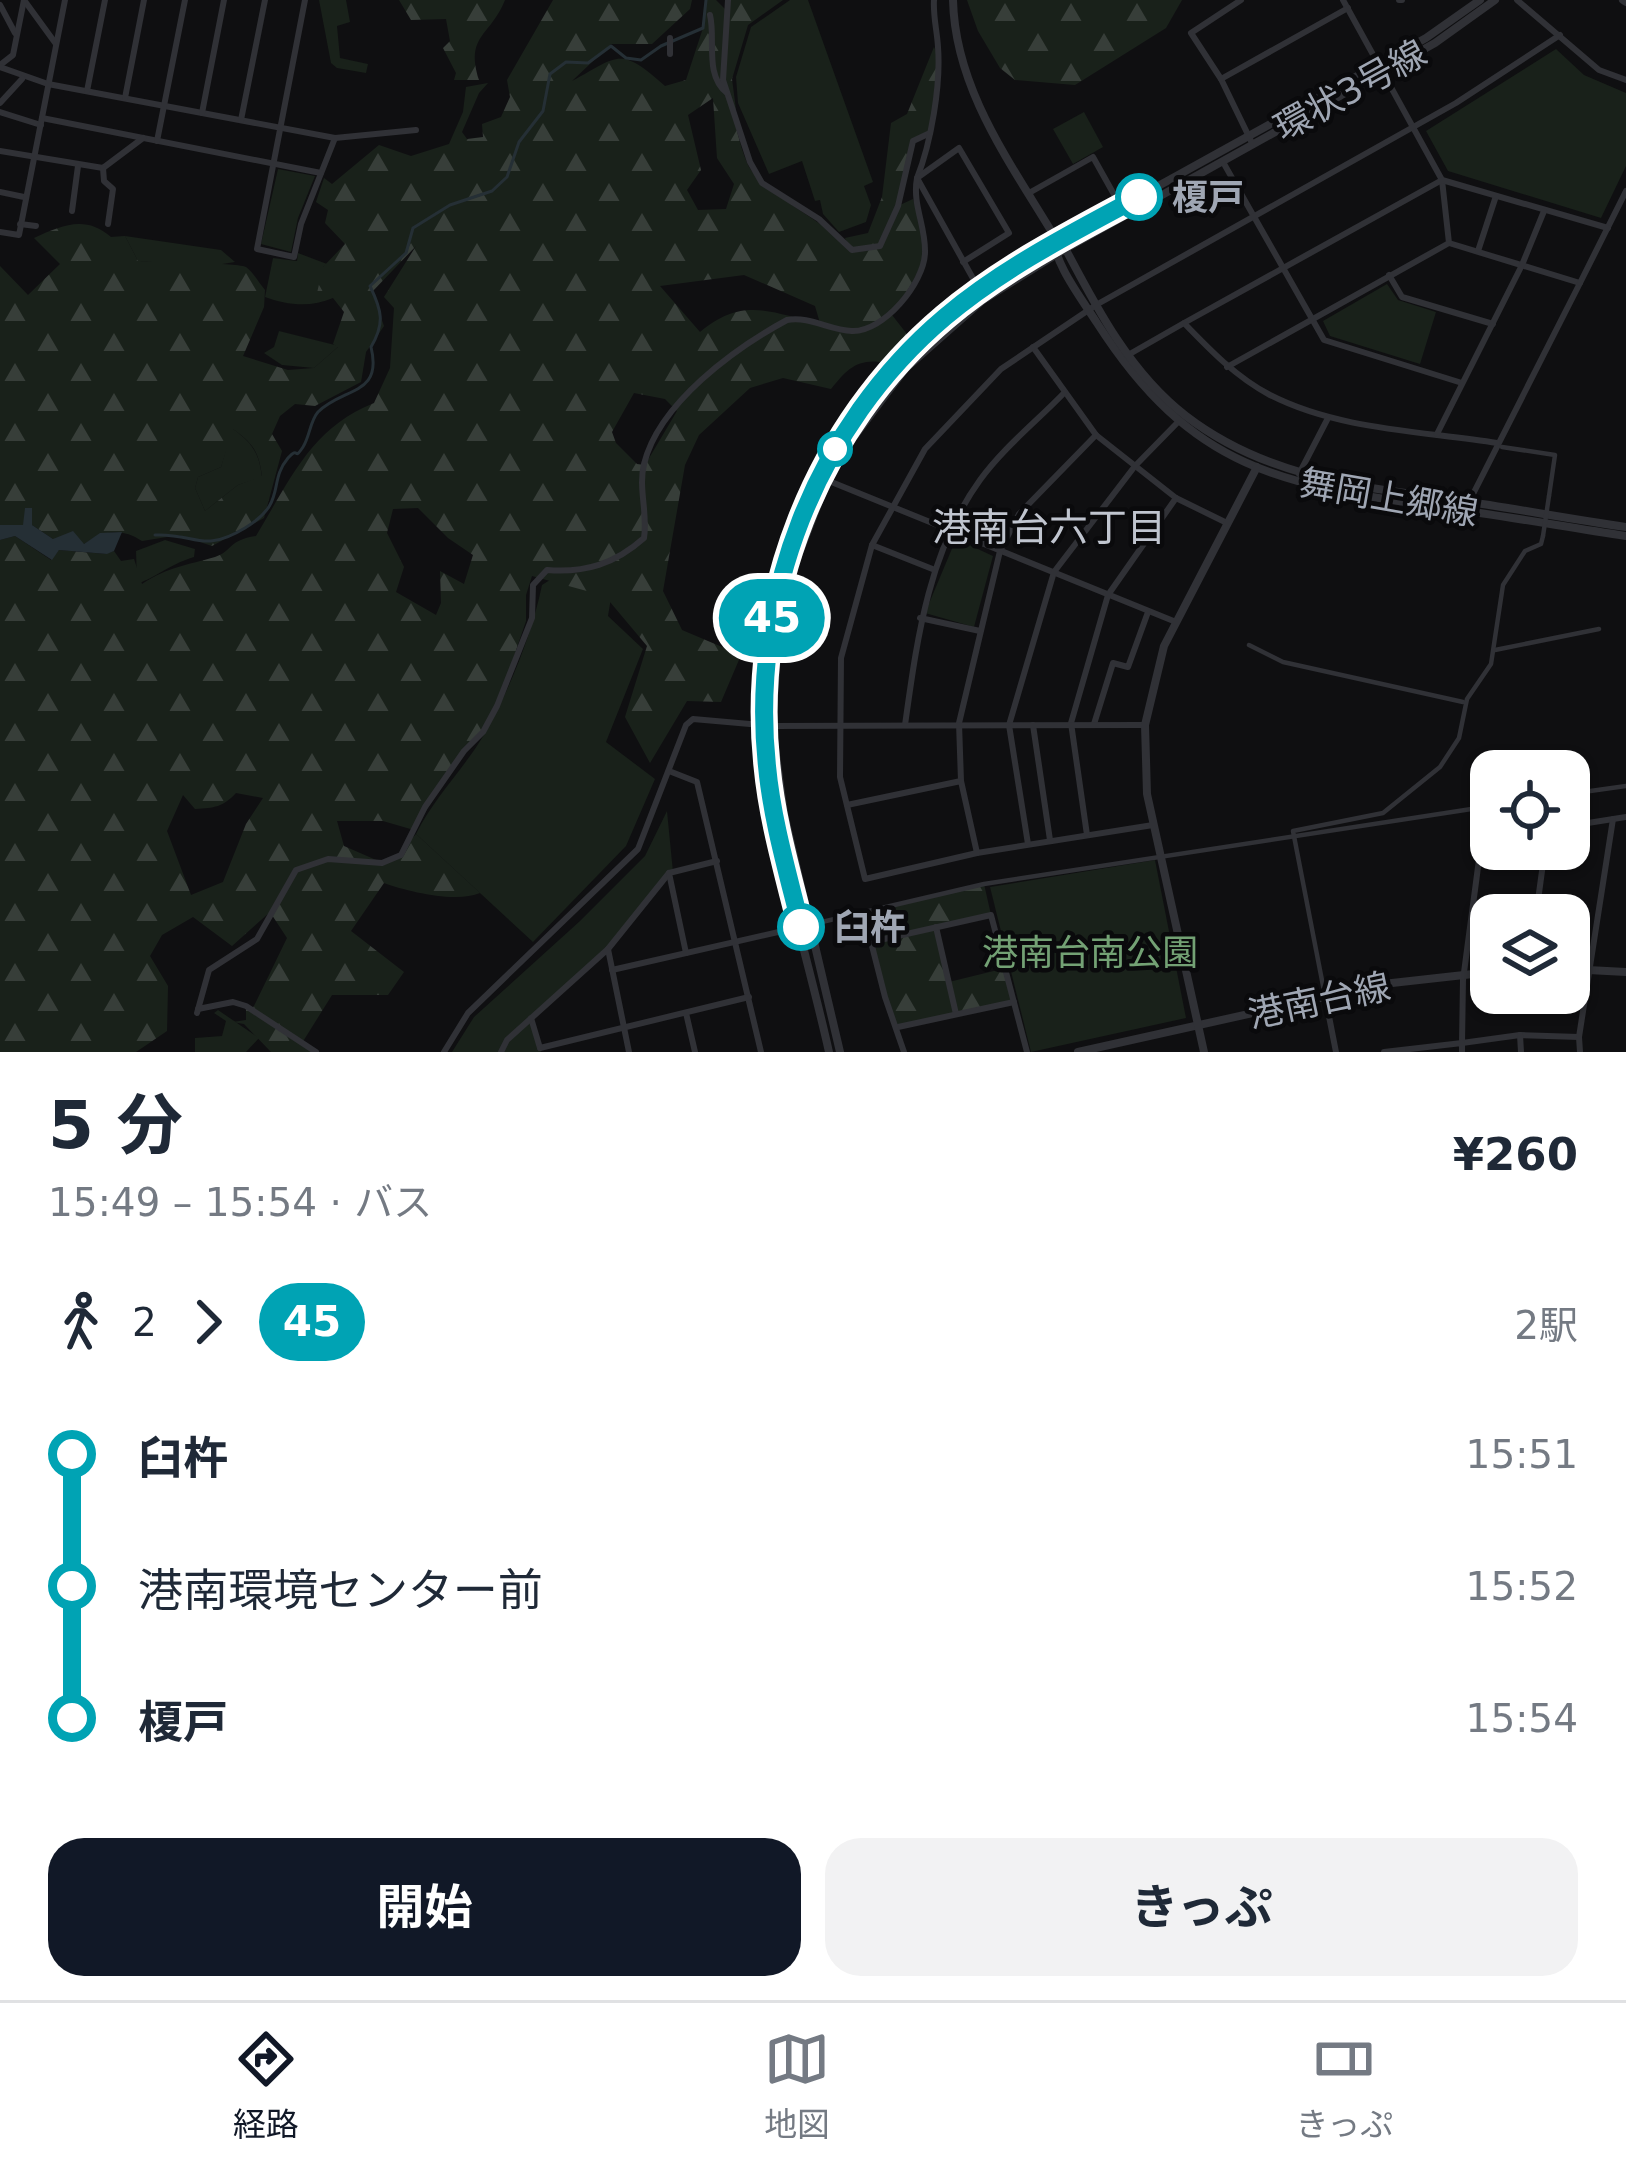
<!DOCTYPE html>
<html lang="ja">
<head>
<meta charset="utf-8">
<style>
	:root { --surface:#fff; --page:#f2f2f3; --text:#1f2937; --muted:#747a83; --line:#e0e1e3; --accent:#111827 }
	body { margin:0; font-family:"DejaVu Sans","Noto Sans JP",sans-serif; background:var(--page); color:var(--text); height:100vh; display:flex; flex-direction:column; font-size:45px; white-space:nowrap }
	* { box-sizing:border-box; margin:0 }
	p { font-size:39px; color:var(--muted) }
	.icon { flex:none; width:66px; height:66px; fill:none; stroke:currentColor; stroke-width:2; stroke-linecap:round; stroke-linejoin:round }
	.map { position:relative; height:1052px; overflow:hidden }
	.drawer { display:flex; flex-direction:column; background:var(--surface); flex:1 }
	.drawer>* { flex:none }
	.badge { padding:0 24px; border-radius:39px; font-size:42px; line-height:78px }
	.buttons { position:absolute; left:1470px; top:750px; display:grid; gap:24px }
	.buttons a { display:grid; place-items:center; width:120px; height:120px; border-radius:24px; background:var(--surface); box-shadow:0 3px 9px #0004; font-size:60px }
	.map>.badge { position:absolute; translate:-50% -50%; box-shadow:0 0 0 6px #fff }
	.legs { display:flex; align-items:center; gap:18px; height:132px; padding:0 48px; font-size:39px }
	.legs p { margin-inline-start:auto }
	.headline { display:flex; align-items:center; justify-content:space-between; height:204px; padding:0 48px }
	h1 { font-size:66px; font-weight:700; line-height:90px }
	.action { display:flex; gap:24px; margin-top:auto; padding:24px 48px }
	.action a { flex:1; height:138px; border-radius:36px; background:var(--accent); color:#fff; font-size:48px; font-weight:700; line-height:138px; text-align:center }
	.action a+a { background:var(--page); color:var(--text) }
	ul { padding:0 48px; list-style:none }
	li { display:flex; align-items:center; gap:42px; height:132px; font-size:45px }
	li i { display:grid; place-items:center; width:18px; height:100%; margin:0 15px; background:currentColor }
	li i::after { content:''; width:30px; height:30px; margin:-15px; border:9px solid; border-radius:50%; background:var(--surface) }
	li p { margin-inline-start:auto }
	li:first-child i { background:linear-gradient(#0000 50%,currentColor 0) }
	li:last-child i { background:linear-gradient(currentColor 50%,#0000 0) }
	.tab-bar { display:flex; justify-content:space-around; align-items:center; height:168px; border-top:3px solid var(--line); background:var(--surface); font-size:33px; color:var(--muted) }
	.tab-bar a { display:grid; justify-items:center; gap:6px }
	.tab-bar .selected { color:var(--accent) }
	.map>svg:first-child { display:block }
</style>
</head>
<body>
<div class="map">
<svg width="1626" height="1052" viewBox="0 0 1626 1052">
	<defs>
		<pattern id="forest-firs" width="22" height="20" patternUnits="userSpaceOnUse" patternTransform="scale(3)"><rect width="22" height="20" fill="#19211a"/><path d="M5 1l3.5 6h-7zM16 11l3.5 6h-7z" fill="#373e39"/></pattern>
	</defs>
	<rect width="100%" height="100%" fill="#0f0f11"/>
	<g fill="#19211a">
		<path d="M319 0H346L350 22 337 26 340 58 368 64 366 73 337 68 331 63Z"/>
		<path d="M790 0H808L873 182 864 186 871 205 866 222 839 232 823 214 820 200 815 201 802 161 769 174 738 103 736 77 751 27Z"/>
		<path d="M1556 49 1584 75 1626 93V166L1601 218 1448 171 1426 131Z"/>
		<path d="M1084 112 1103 147 1073 164 1053 129Z"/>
		<path d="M278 169 315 176 298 218 291 252 261 244Z"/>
		<path d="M125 236 221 250 235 262 210 266 138 261Z"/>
		<path d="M298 253 327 264 323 267 333 298C311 308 286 305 265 297L273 258 297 261Z"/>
		<path d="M1387 284 1398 300 1436 312 1420 364 1330 336 1323 321Z"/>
		<path d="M279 331 339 346 314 368 282 365 264 353 274 347Z"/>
		<path d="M232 428C252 443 259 452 262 477L238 485 205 511 195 488 198 477 221 467Z"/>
		<path d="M956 539 993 556 974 627 925 613Z"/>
		<path d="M165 540 195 549 194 557C168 565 159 576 137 584L136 551Z"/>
		<path d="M556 576 612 592 608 616 643 649 606 742 655 779 626 846 533 942 416 834C435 796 464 769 485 733 510 689 532 634 542 585Z"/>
		<path d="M667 811 673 872 608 949 532 1018 541 1052H452L474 1017 580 921 645 856Z"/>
		<path d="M1155 860 1186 1018 1031 1052 990 887Z"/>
		<path d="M218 1010 259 1038 246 1052H195V1038L222 1036 226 1021 214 1013Z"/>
	</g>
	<g fill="url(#forest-firs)" fill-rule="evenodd">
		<path d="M399 0H505C490 37 465 35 479 80H454L456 73 443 48 450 41 446 19 411 20Z"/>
		<path d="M553 0H692L690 9 652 44H611L572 81C619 56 619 45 665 86L686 80 703 28 706 0H716L727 11 728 0H783L748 25 732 79 736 110 729 99C735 120 739 145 748 165 760 190 823 223 848 244L845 238 868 233 882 197 891 123 907 114 934 47 938 56 930 135 913 141 900 205 913 199C932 259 924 264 892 315L910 338 886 363C858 357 847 369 831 389L783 378 750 388 699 435 685 465 663 591 682 630 741 655 721 702 687 701 650 763 625 717 647 646 605 596 532 576 526 595V621L497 706 483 732 464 751 414 830 383 821H337L344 846 383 863 394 860 416 834 480 893C456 903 409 892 384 883L351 931 404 972 388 995H332L302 1043 316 1052H271L244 1024 233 1022 246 1020V1006L253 1008 287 938 270 912 232 946 193 917 162 935 150 956 168 986 167 1031 136 1052H0V540L15 536 51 560 59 550 106 554 114 551 121 561 134 559 142 584C170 566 185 566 215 557 233 551 228 540 256 536 290 480 311 428 374 403L390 368 394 308 384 297 416 246 372 292 384 326 366 352 361 382 315 406 295 404 280 416 272 434 282 451 264 518 212 546 179 535 142 541C121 527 103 531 84 544L53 539 32 525V509L24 525H0V266L28 295 60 264 34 238C63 225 85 215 111 237L125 236 138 261C154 262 240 263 246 267 253 272 259 283 265 290L264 307 243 356 288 370 314 368 338 347 333 344 344 312 333 298 317 293 323 267 345 244 325 223 328 210 316 202 324 178 332 184 379 145 411 156 449 144 463 112 466 87 488 83 479 93 462 132 467 139 483 137 482 124 501 117 510 97 507 80ZM713 98 717 158 734 184 726 209 698 210 687 190 701 170 688 115ZM744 275 815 306 820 323C771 314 745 295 700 332L660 286ZM634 393 665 399 677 411 645 465 637 464 616 443 612 432ZM233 429C253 443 259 452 262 476L238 485 205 511 195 488 198 477 221 467ZM418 508 448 538 473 555 464 584 440 571 441 603 436 615 396 592 404 567 387 533 393 509ZM236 793 263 798 246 824 223 882 191 895 167 831 183 795 195 809C214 808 223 807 236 793Z"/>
		<path d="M967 0H1182L1166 28 1075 85 1015 80 1000 68 978 31Z"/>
		<path d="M984 884 991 915 936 928 949 982 1006 968 1014 1002 898 1027 885 997 871 942 878 940 871 910Z"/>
	</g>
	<path fill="#252f35" d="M25 508H32V525L53 539 73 531 84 544 100 533 122 532 114 551 107 554 59 550 52 560 15 536 0 540V525H23Z"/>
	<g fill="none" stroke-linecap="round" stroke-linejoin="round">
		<path stroke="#252f35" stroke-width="3" d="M155 535C196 533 202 554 245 528 288 502 267 483 288 458 300 445 293 462 303 447 310 436 310 421 318 412 343 387 383 396 371 347 385 323 382 311 370 286L406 253 413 228 450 205 492 191 507 177 519 142 543 111 550 74 566 62 588 63 611 46 626 58 641 60 661 46 703 28 706 0"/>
		<g stroke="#303136" stroke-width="4.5">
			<path d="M1502 447 1555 455 1549 496"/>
			<path d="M1249 645 1283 662 1463 702"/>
			<path d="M1495 650 1599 629"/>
			<path d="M1569 794 1626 786"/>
			<path d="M809 925 984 884 1491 806"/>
			<path d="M1325 996 1293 831 1383 813 1440 767 1459 738 1467 699 1491 664 1503 585 1525 551 1541 544 1543 536"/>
		</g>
		<g stroke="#303136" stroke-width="6">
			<path d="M24 0 56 44"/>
			<path d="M305 0 257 249 294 257 301 224 335 138"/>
			<path d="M728 0 723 80 750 162 762 183 819 219 852 250 880 246 898 206 913 141 930 133"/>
			<path d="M934 0C933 17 937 30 938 47 941 85 931 143 917 178L980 291"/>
			<path d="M1241 0 1191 33 1221 79 1253 145"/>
			<path d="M1343 0 1442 180 1449 243 1580 283 1469 502"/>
			<path d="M1399 0H1402"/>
			<path d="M1517 0 1599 70 1626 80"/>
			<path d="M0 5 15 33"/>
			<path d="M710 15C716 39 704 75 727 93"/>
			<path d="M670 38V54"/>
			<path d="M0 65 13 55 24 0"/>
			<path d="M0 67 48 84 335 138 416 130"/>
			<path d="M1221 79 1348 8"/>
			<path d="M87 91 105 0"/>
			<path d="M125 98 144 0"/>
			<path d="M0 103 22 79"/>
			<path d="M0 112 41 125"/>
			<path d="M202 113 224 0"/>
			<path d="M42 118 321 173"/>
			<path d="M241 120 265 0"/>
			<path d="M157 141 185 0"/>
			<path d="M0 151 103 168 143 138"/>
			<path d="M1223 162 1324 340 1462 383"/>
			<path d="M103 168 104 181 113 189 108 224"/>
			<path d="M0 192 24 197"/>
			<path d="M1029 193 1093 157 1121 207"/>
			<path d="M72 211 78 166"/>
			<path d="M20 224 36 226"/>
			<path d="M0 232 19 235 65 0"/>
			<path d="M1478 251 1496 196"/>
			<path d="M1389 275 1402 297 1493 324"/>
			<path d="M1580 283 1626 191"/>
			<path d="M1184 323 1442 180 1608 228"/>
			<path d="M1033 347 1096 435 1176 498 1227 523"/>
			<path d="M1128 355 1184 323C1210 350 1236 377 1270 395 1338 430 1422 431 1497 443"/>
			<path d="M1227 367 1449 243"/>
			<path d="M1437 434 1522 265 1544 211"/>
			<path d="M1299 474 1328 418"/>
			<path d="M824 479 1176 622"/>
			<path d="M872 545 935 570"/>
			<path d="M920 618 980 631"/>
			<path d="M1094 724 1113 663 1128 667 1148 612"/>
			<path d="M905 725C917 640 928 552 980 480 1003 448 1037 421 1064 393"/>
			<path d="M1033 725 1050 840"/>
			<path d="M669 771 697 782 761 1052"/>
			<path d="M961 781 959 723 1000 551 1019 514 1096 435"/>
			<path d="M847 805 961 781 977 853 1153 825"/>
			<path d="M1569 826 1626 817"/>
			<path d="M1087 835 1071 723 1108 595 1176 498"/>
			<path d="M1491 836 1482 837 1463 980 1462 1043 1520 1035 1579 1037"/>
			<path d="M1028 844 1009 725 1054 572 1135 466 1179 421"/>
			<path d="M977 853 865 879 840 777 841 658 872 545 925 449 1001 369 1096 305 1456 103 1560 35"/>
			<path d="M1536 915 1545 849"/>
			<path d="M936 927 956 1014"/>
			<path d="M608 949 669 873"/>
			<path d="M686 953 669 873 717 861"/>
			<path d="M612 970 809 925"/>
			<path d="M1325 996 1336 1052"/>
			<path d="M198 1009 233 1002 246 1006 316 1052"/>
			<path d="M197 1013 209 970 257 939 296 870 328 859 382 863 401 855 425 807 464 751 483 732 497 706 532 618 533 585 547 570C585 573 615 564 644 538 648 513 638 489 644 464 659 403 735 348 787 320 810 316 829 330 852 331 884 332 924 283 925 253 926 226 912 205 917 178L959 148 1009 233 963 262"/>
			<path d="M686 1013 695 1052"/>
			<path d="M531 1018 540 1048"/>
			<path d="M898 1027 1014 1002"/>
			<path d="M1520 1035 1521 1052"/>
			<path d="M540 1048 749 997"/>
			<path d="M444 1052 468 1013 638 849 686 725 693 719 772 726 1145 725"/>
			<path d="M501 1052 507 1040 608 949 629 1052"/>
			<path d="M904 1052 885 997 871 942 991 915 1027 1052"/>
			<path d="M1384 1052 1462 1043V1052"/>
			<path d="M1580 1052 1579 1037 1613 819"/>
		</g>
		<g stroke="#303136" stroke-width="8">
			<path d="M953 0C955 88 1009 161 1053 234 1053 263 1082 299 1097 323 1192 471 1282 485 1445 508 1505 516 1566 527 1626 536"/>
			<path d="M1623 0 1626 2"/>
			<path d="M1064 246C1096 307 1130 373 1186 416 1268 479 1363 487 1463 501 1517 509 1571 519 1626 527"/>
			<path d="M1569 969 1626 972"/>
			<path d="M829 1052C806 948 766 829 764 723 760 571 829 413 948 315 1018 258 1101 218 1180 174 1262 129 1344 83 1426 38L1480 0"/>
			<path d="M840 1052 784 814 772 726 779 624 791 574 827 481 850 442 905 369 983 300 1065 249 1435 43 1495 0"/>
			<path d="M1078 1052 1383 984 1491 972"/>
			<path d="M1204 1052 1147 794 1145 725 1164 646 1257 467"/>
		</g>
		<path stroke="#303136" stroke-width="4.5" d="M1543 536 1549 496"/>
	</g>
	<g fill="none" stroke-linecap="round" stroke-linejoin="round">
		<g stroke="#fff" stroke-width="27">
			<path id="line-1" d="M801 927C788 874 772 820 767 766 749 599 816 426 945 317 1003 268 1072 233 1139 197"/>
		</g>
		<use href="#line-1" stroke="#00a3b4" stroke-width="18"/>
	</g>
	<g fill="#fff" stroke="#00a3b4" stroke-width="6">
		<circle cx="1139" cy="197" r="21"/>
		<circle cx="835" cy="449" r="15"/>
		<circle cx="801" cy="927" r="21"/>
	</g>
	<g text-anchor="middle" stroke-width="9" stroke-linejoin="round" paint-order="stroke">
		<g font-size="36" fill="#9fa6b3" stroke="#0a0a0c">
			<text transform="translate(1350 90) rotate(-29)" y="13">環状3号線</text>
			<text transform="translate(1389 497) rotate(10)" y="13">舞岡上郷線</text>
			<text transform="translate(1319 1000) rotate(-12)" y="13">港南台線</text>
		</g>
		<g font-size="36" font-weight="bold" fill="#9fa6b3" stroke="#0a0a0c" text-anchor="start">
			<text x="1172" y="210">榎戸</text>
			<text x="834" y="940">臼杵</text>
		</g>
		<g font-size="36" fill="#73a174" stroke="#0a0a0c">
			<text x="1090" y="965">港南台南公園</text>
		</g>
		<g font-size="39" fill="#c0c5cf" stroke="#0a0a0c">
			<text x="1049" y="541">港南台六丁目</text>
		</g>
	</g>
</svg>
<div class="buttons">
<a><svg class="icon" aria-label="locate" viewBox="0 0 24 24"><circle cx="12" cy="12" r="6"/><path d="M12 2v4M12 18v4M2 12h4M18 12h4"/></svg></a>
<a><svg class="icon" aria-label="layers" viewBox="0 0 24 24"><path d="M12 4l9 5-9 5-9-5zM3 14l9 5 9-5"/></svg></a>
</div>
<b class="badge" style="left:772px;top:618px;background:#00a3b4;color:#fff">45</b>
</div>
<section class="drawer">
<div class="headline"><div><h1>5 分</h1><p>15:49 – 15:54 · バス</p></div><b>¥260</b></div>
<div class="legs"><svg class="icon" aria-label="walk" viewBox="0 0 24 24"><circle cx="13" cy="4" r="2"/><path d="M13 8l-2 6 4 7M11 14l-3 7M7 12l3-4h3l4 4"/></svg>2<svg class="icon" aria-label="forward" viewBox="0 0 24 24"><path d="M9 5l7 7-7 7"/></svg><b class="badge" style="background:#00a3b4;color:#fff">45</b><p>2駅</p></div>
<ul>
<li><i style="color:#00a3b4"></i><b>臼杵</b><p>15:51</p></li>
<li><i style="color:#00a3b4"></i><span>港南環境センター前</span><p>15:52</p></li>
<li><i style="color:#00a3b4"></i><b>榎戸</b><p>15:54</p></li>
</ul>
<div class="action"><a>開始</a><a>きっぷ</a></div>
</section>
<nav class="tab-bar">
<a class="selected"><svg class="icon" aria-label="directions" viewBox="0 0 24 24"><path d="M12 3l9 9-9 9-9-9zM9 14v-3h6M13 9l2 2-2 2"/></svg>経路</a>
<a><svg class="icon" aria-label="map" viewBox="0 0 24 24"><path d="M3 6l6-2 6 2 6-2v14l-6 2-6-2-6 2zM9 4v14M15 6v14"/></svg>地図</a>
<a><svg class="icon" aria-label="tickets" viewBox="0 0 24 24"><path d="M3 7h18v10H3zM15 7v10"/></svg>きっぷ</a>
</nav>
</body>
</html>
